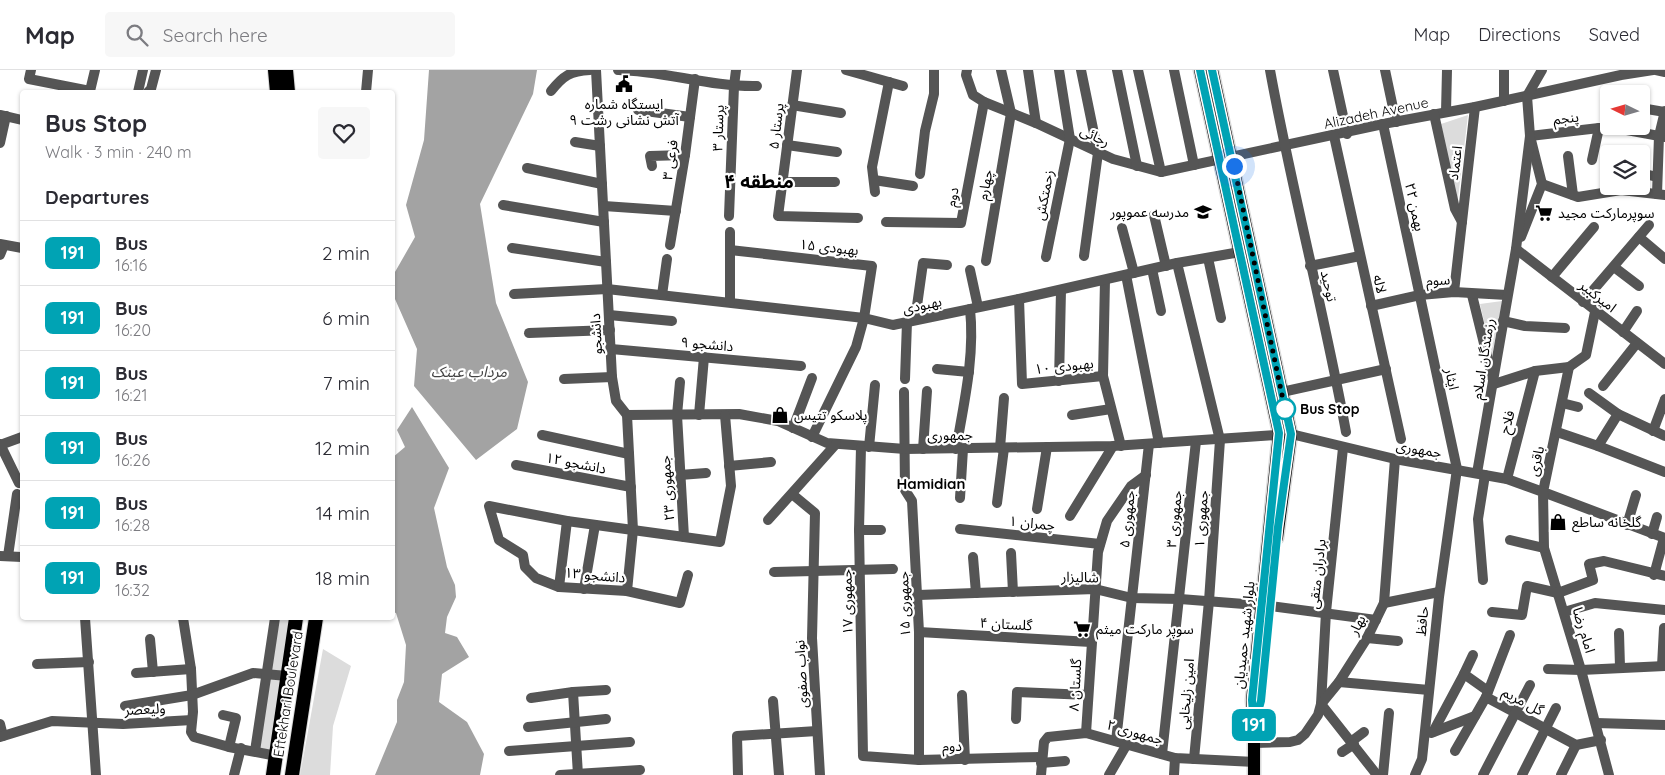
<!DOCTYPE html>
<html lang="en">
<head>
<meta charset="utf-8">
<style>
	:root { --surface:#fff; --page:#f7f7f7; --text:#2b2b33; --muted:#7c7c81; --line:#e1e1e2 }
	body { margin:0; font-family:Quicksand,"Noto Sans Arabic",sans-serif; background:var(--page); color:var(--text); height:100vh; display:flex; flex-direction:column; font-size:19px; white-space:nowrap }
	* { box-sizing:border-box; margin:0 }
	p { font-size:16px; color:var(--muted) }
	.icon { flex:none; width:28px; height:28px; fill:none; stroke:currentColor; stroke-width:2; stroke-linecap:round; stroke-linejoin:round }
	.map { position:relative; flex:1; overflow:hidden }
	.side { position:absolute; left:20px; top:20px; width:375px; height:530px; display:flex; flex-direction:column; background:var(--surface); border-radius:5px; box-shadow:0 1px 4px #0004 }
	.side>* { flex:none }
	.badge { padding:0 10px; border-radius:8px; font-size:18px; line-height:32px }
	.needle { width:32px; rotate:275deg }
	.tools { position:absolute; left:1600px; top:15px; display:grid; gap:10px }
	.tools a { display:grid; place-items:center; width:50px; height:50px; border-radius:5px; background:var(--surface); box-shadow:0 1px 4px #0004; font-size:25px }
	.you { position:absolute; width:25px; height:25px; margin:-12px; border:4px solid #fff; border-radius:50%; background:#1a73e8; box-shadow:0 0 0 8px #1a73e833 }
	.map>.badge { position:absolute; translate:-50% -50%; box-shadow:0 0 0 2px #fff }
	h2 { padding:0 25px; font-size:19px; line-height:45px }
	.round { display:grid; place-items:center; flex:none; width:52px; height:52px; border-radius:5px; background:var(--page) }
	.summary { display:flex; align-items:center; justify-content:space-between; height:85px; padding:0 25px }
	h1 { font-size:24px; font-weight:800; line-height:38px }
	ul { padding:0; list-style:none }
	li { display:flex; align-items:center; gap:15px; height:65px; padding:0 25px; border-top:1px solid var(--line) }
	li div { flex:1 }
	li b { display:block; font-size:19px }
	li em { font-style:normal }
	li .badge { min-width:55px; font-weight:700; text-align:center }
	header { display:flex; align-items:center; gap:30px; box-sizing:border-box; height:70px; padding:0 25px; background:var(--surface); border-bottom:1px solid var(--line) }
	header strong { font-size:24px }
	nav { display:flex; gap:28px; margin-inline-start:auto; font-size:18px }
	.search { width:350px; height:45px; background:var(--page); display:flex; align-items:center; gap:12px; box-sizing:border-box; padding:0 18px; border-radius:5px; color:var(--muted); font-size:19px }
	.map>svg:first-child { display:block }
</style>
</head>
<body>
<header>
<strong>Map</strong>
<div class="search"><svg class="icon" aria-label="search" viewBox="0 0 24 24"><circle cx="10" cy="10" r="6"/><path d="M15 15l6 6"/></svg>Search here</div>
<nav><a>Map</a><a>Directions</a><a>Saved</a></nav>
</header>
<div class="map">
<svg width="1665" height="705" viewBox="0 0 1665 705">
	<rect width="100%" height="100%" fill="#fff"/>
	<g fill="#dcdcdc">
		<path d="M1468 45 1457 137 1441 54Z"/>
		<path d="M1502 231 1492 286 1480 234Z"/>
		<path d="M275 548H294L272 680 258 678Z"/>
		<path d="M323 579 351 596 333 656 330 705H300Z"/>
	</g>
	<g fill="#a3a3a3">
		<path d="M429 0H537L533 24 480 134 496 233 528 312 517 359 476 390 414 316 417 279 395 229V202L415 167 406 135 424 70Z"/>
		<path d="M412 337 449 398 434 438 447 497 455 515 456 527 447 547 445 563 457 567 469 587 442 604 439 632 467 652 484 684 480 705H375L397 652V630L404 612 406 575 396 543 393 542 392 388 405 377 397 360Z"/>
	</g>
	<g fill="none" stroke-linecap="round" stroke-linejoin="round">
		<g stroke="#dbdbdb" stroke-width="15">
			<g id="major">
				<path d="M1200 0 1279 363 1252 630 1254 656V705"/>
				<path d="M1212 0 1291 364 1277 468"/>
			</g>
		</g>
		<g stroke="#dbdbdb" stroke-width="16">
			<g id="highway">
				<path d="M275 0 277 22"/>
				<path d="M286 0 288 22"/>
				<path d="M273 705 296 548"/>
				<path d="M292 705 316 548"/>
			</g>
		</g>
		<g stroke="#555" stroke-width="10">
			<path d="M31 0 29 9 90 21 95 0"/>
			<path d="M596 0 612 307 616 331 627 345 633 460 627 521"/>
			<path d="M618 0C665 1 710 17 757 16"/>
			<path d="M797 0 778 146 858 148"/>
			<path d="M846 0 903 16"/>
			<path d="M967 0 966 5 973 25 984 32 1036 53 1113 89 1161 102 1383 54 1475 37 1621 5 1653 0"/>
			<path d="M1028 0 1036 53"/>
			<path d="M1081 0 1098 83 1084 186"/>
			<path d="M1117 0 1137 96"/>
			<path d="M1138 0 1161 102"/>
			<path d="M1174 0 1194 95"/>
			<path d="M1270 0C1292 121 1324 241 1346 362"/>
			<path d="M1333 0 1347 64"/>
			<path d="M1385 0 1396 52"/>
			<path d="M1656 0 1665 2"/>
			<path d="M551 21C563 6 570 1 590 0"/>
			<path d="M138 22 143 0"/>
			<path d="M148 22 151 19 156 0"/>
			<path d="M366 22 368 0"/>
			<path d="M1504 31V0"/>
			<path d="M792 35 841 43"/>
			<path d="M1641 38 1665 42"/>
			<path d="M638 40 690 47"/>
			<path d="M1446 42 1447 0"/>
			<path d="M1434 44 1455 139 1462 152"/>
			<path d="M1 45 22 50"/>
			<path d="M1383 54 1457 399 1439 527 1422 689 1415 705"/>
			<path d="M1334 66 1401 369"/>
			<path d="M1530 66 1599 58H1616L1665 67"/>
			<path d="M575 72 600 76"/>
			<path d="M0 73 6 46"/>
			<path d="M787 75 837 82"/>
			<path d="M1568 86 1573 125"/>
			<path d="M1592 90 1599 58"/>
			<path d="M652 96 650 86 685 85"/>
			<path d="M527 98 602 114"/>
			<path d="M1641 103 1657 107"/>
			<path d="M920 104 925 61 934 24V0"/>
			<path d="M874 110 913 116"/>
			<path d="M783 112H835"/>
			<path d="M1542 114 1578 127 1621 120 1665 125"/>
			<path d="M875 122 872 97 889 12"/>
			<path d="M1657 124 1659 66 1665 41"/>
			<path d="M503 135 604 152"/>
			<path d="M604 136 676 141"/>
			<path d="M1154 145 1166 196"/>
			<path d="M729 146 734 16 736 0"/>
			<path d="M886 152 961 153 984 32"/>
			<path d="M1122 158 1134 203"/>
			<path d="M1521 167 1542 114 1530 66 1527 26 1542 0"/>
			<path d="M1639 167 1665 189"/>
			<path d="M0 174 22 178"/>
			<path d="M670 175 685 85 695 9"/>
			<path d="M512 178 606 192"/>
			<path d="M1516 179 1665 294"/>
			<path d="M730 180 872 196 864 248 856 277 812 367"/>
			<path d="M0 185 4 175"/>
			<path d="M1046 187 1070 69 1059 0"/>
			<path d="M1208 188 1221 248"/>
			<path d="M986 191 1011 43 1001 0"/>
			<path d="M1177 193 1220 370 1209 531 1194 689"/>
			<path d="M1310 196 1360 186"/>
			<path d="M1614 197 1639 216"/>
			<path d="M1152 199 1161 241"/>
			<path d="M970 200 978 237"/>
			<path d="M1126 205 1159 373"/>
			<path d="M1552 207 1594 157"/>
			<path d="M1105 210 1103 306 1121 376"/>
			<path d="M1454 222 1475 37"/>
			<path d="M514 224 607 219 864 248 893 255 1019 229 1177 193 1240 182"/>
			<path d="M662 225 667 189"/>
			<path d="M1472 225 1494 314 1535 301 1569 297 1586 285 1595 242"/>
			<path d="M1019 229 1022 314 1103 306"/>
			<path d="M730 232V162"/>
			<path d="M1583 232 1649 155"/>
			<path d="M1371 236 1420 225 1454 222 1507 225"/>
			<path d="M609 245 672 251"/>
			<path d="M915 250 923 193 947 195"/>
			<path d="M1503 251 1525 256 1565 258"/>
			<path d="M1623 262 1637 241"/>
			<path d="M529 263 610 260"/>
			<path d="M611 279 801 296"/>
			<path d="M1569 297 1543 422 1665 468"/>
			<path d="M937 299 969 302"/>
			<path d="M564 309 612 307"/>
			<path d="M905 309 907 252"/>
			<path d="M1059 311 1061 220"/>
			<path d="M680 312 677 345 684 467 567 451 489 436 499 470 523 485 525 497 536 508 559 517 627 521 680 533 688 505"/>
			<path d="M1603 316 1637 273"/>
			<path d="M904 322 905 420 912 431 919 562V690"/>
			<path d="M1282 322 1386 299"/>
			<path d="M1589 323 1618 344 1665 366"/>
			<path d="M1562 333 1578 337"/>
			<path d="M627 345 739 344 778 351 827 373 905 379 1113 376 1291 364 1395 389 1507 409 1543 422 1544 478 1581 600 1609 705"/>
			<path d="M699 345 704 287"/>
			<path d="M1072 345 1111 339"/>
			<path d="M793 358 812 308"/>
			<path d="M1653 361 1665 329"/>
			<path d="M1557 362 1598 376 1665 402"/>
			<path d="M542 365 629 384"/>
			<path d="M0 374 19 413"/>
			<path d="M0 375 22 367"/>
			<path d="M1598 376 1618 344"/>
			<path d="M861 377 859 460 863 686 919 690 1041 687"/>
			<path d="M869 377 875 315"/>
			<path d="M1000 378 1004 328"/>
			<path d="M1343 378 1326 542 1321 634 1377 705"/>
			<path d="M923 379 927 321"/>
			<path d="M956 379C964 333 975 286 970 239"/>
			<path d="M516 395 631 417"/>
			<path d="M729 396 771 392"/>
			<path d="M1477 403 1516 179 1530 66"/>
			<path d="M680 405 706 403"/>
			<path d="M1507 409 1535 301"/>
			<path d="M792 424 815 443 812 568 820 705"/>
			<path d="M960 428 963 379"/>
			<path d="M997 433 1004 378"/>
			<path d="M1037 439 1047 377"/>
			<path d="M1070 446 1113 376"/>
			<path d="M768 450 836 374"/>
			<path d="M1627 455 1636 425"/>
			<path d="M960 459 1100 474"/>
			<path d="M859 460H881"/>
			<path d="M1652 464 1657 447"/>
			<path d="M684 467 720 472 731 416 725 345"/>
			<path d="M1510 470 1544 478"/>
			<path d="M1011 483 1013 522"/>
			<path d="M0 486 22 487"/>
			<path d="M8 486 17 424"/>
			<path d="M973 487 976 523"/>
			<path d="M774 502 893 499"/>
			<path d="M1654 505 1664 468"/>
			<path d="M1483 510 1478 449 1485 405"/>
			<path d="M559 517 567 451"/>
			<path d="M584 519 595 455"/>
			<path d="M918 525 1095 519 1132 528 1180 529 1270 536 1376 550"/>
			<path d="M1384 533 1439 522"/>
			<path d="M1492 542 1522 545 1527 516 1558 523 1593 510 1589 494 1604 491 1665 506"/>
			<path d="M1564 542 1595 533 1665 540"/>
			<path d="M85 548 96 705"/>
			<path d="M183 548 191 599 193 642 191 662 194 667 229 677 277 686"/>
			<path d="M919 562 1091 572"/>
			<path d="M1619 563 1620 597"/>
			<path d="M1367 568 1398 571"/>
			<path d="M150 569 153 602"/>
			<path d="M1473 585 1464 604 1488 621"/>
			<path d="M37 594 89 592"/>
			<path d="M1662 596 1664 558"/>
			<path d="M1548 599 1581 600 1665 596"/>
			<path d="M136 603 191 599"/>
			<path d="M1339 612 1429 620"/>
			<path d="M573 622 578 705"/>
			<path d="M962 625 965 690"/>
			<path d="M1486 627 1510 565"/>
			<path d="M531 628 573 622 606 620"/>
			<path d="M773 631 779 705"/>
			<path d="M125 636 192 625 253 603 287 606"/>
			<path d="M223 645 236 648 229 677"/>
			<path d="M1016 649 1017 622 1088 625"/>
			<path d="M1596 653 1665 655"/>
			<path d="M0 654 3 666"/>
			<path d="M528 657 606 649"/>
			<path d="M1433 662 1464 604"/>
			<path d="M1086 663 1098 482 1107 451 1131 416 1146 405"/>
			<path d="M1431 663 1475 646"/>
			<path d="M0 667 52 651 123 654 192 650"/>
			<path d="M1116 671 1149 374"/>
			<path d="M1352 671 1364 662"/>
			<path d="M1254 673 1290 672 1298 670 1305 664 1318 645 1321 634 1339 612 1367 568 1384 533 1395 389"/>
			<path d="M255 681 275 548"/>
			<path d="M509 681 630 672"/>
			<path d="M1455 681 1486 627 1576 675 1601 670"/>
			<path d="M1342 682 1354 674"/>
			<path d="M1162 684 1196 371"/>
			<path d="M1041 693 1065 691"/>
			<path d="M234 705 241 678"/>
			<path d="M560 705 640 700"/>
			<path d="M738 705 737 666 817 661"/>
			<path d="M1041 705 1044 672 1048 667 1086 663 1175 688 1255 692"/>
			<path d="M1109 705 1127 674"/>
			<path d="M1174 705 1175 688"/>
			<path d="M1383 705 1389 643"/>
			<path d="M1483 705 1530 615"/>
			<path d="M1522 705 1556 638"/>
			<path d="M1561 705 1576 675"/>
		</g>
		<use href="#major" stroke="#000" stroke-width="12"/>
		<use href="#highway" stroke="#000" stroke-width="14"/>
	</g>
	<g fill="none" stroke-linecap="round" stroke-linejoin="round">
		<g stroke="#fff" stroke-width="11">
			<path id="line" d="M1200 0 1279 363 1252 630 1254 656 1261 631 1278 457 1291 364 1212 0"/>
		</g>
		<use href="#line" stroke="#00a3b4" stroke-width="8"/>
		<path stroke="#000" stroke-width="5" stroke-dasharray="0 9" d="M1234 96 1286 344 1285 339"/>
	</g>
	<defs>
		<g id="civic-bare" transform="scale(1.35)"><path d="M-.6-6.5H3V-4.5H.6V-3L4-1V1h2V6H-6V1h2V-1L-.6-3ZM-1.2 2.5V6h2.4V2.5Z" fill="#000" stroke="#fff" stroke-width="2.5" paint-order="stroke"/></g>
		<g id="school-bare" transform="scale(1.35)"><path d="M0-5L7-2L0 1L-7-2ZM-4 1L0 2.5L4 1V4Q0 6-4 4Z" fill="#000" stroke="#fff" stroke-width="2.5" paint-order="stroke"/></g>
		<g id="supermarket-bare" transform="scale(1.35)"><path d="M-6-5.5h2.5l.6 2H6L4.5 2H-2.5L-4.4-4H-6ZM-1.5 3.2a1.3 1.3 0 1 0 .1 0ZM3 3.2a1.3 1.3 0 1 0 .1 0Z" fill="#000" stroke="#fff" stroke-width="2.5" paint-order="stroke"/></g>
		<g id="shop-bare" transform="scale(1.35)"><path d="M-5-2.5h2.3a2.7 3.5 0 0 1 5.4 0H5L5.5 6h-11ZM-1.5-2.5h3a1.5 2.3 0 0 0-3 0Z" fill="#000" stroke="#fff" stroke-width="2.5" paint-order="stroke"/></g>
	</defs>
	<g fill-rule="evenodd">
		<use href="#civic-bare" x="624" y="14"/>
		<use href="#school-bare" x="1203" y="142"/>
		<use href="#supermarket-bare" x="1544" y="143"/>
		<use href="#shop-bare" x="780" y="345"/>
		<use href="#shop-bare" x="1558" y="452"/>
		<use href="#supermarket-bare" x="1082" y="559"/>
	</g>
	<circle fill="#fff" stroke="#00a3b4" stroke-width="2.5" cx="1285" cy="339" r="10"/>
	<g text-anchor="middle" stroke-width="4.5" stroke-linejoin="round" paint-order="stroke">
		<g font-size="14" fill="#000" stroke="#fff" text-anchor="start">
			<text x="624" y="39" text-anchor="middle">ایستگاه شماره<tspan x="624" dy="16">۹ آتش نشانی رشت</tspan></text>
			<text x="1189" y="147" text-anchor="end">مدرسه عموپور</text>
			<text x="1558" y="148">سوپرمارکت مجید</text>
			<text x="794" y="350">پلاسکو تتیس</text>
			<text x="1572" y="457">گلخانه ساطع</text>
			<text x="1096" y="564">سوپر مارکت میثم</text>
		</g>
		<g font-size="14" fill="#000" stroke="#fff">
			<text transform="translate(1376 43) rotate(-12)" y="5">Alizadeh Avenue</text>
			<text transform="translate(1566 48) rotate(-7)" y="5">پنجم</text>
			<text transform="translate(776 56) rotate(-83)" y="5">پرستار ۵</text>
			<text transform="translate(718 58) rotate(-88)" y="5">پرستار ۳</text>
			<text transform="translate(1095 66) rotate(26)" y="5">رجائی</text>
			<text transform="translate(670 90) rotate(-82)" y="5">فرعی ۳</text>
			<text transform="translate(1455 93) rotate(-83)" y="5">اعتماد</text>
			<text transform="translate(985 115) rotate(-80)" y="5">چهارم</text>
			<text transform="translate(1044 125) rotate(-79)" y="5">زحمتکش</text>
			<text transform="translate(952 127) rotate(-80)" y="5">دوم</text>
			<text transform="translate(1415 137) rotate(78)" y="5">۲۲ بهمن</text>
			<text transform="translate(829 177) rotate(6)" y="5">بهبودی ۱۵</text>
			<text transform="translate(1438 210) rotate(-4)" y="5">سوم</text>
			<text transform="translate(1380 214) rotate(77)" y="5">لاله</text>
			<text transform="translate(1329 216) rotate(77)" y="5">توحید</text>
			<text transform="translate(1598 226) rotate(38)" y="5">امیرکبیر</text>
			<text transform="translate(922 235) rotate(-12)" y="5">بهبودی</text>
			<text transform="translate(596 264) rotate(-93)" y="5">دانشجو</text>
			<text transform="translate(707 274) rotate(5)" y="5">دانشجو ۹</text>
			<text transform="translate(1483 289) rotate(-81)" y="5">رزمندگان اسلام</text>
			<text transform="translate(1064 296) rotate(-6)" y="5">بهبودی ۱۰</text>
			<text transform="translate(1452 309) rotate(78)" y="5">ایثار</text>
			<text transform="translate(1507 352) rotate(-75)" y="5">فلاح</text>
			<text transform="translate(950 365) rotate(-1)" y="5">جمهوری</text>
			<text transform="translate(1419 379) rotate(10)" y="5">جمهوری</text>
			<text transform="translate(1536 391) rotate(-77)" y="5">باقری</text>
			<text transform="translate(576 393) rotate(11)" y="5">دانشجو ۱۲</text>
			<text transform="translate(667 418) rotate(-94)" y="5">جمهوری ۲۳</text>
			<text transform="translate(1127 449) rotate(-84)" y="5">جمهوری ۵</text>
			<text transform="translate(1174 449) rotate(-84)" y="5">جمهوری ۳</text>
			<text transform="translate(1201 449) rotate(-86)" y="5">جمهوری ۱</text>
			<text transform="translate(1032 453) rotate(6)" y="5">چمران ۱</text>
			<text transform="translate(1317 504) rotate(-84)" y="5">برادران متقی</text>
			<text transform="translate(595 505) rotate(5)" y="5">دانشجو ۱۳</text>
			<text transform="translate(1080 507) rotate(1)" y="5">شالیزار</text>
			<text transform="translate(847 532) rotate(-91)" y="5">جمهوری ۱۷</text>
			<text transform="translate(904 534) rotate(-92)" y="5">جمهوری ۱۵</text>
			<text transform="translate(1422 551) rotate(-84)" y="5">حافظ</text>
			<text transform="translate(1006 554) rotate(3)" y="5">گلستان ۴</text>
			<text transform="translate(1357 555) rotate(-62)" y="5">بهار</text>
			<text transform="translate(1584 560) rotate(73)" y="5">امام رضا</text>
			<text transform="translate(1244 565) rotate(-84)" y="5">بلوار شهید حمیدیان</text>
			<text transform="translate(801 604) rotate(-93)" y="5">نواب صفوی</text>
			<text transform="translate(1075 615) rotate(-87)" y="5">گلستان ۸</text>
			<text transform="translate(288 624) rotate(-81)" y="5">Eftekhari Boulevard</text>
			<text transform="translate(1186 624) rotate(-85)" y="5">امین زلیخایی</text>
			<text transform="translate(1523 631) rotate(28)" y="5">گل مریم</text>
			<text transform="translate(145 639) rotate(-3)" y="5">ولیعصر</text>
			<text transform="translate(1135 662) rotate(16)" y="5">جمهوری ۲</text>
			<text x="952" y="681">دوم</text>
		</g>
		<g font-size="14" font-weight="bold" fill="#000" stroke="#fff" text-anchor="start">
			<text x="1300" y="344">Bus Stop</text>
		</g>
		<g font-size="15" font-style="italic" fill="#444" stroke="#fff">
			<text x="469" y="307">مرداب عینک</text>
		</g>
		<g font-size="15" font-weight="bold" fill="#000" stroke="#fff">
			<text x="931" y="419">Hamidian</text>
		</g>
		<g font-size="19" font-weight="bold" fill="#000" stroke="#fff">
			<text x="759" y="118">منطقه ۴</text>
		</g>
	</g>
</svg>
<div class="tools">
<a><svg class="needle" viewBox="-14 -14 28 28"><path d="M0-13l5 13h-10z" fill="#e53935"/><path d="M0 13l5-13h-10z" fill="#7c7c81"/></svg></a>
<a><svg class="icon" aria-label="layers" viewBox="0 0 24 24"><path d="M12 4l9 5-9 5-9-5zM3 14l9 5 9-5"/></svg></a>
</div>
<div class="you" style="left:1234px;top:96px"></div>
<b class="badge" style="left:1254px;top:655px;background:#00a3b4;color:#fff">191</b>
<section class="side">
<div class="summary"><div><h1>Bus Stop</h1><p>Walk · 3 min · 240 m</p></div><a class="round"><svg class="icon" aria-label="heart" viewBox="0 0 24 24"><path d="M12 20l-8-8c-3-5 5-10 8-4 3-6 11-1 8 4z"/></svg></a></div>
<h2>Departures</h2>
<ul>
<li><span class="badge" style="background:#00a3b4;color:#fff">191</span><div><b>Bus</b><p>16:16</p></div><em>2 min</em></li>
<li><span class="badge" style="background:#00a3b4;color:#fff">191</span><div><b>Bus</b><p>16:20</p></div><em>6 min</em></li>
<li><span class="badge" style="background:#00a3b4;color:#fff">191</span><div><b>Bus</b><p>16:21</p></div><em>7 min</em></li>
<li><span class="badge" style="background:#00a3b4;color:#fff">191</span><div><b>Bus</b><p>16:26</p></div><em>12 min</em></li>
<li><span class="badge" style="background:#00a3b4;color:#fff">191</span><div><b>Bus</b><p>16:28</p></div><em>14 min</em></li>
<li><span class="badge" style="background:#00a3b4;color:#fff">191</span><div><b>Bus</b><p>16:32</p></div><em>18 min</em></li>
</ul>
</section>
</div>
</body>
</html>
